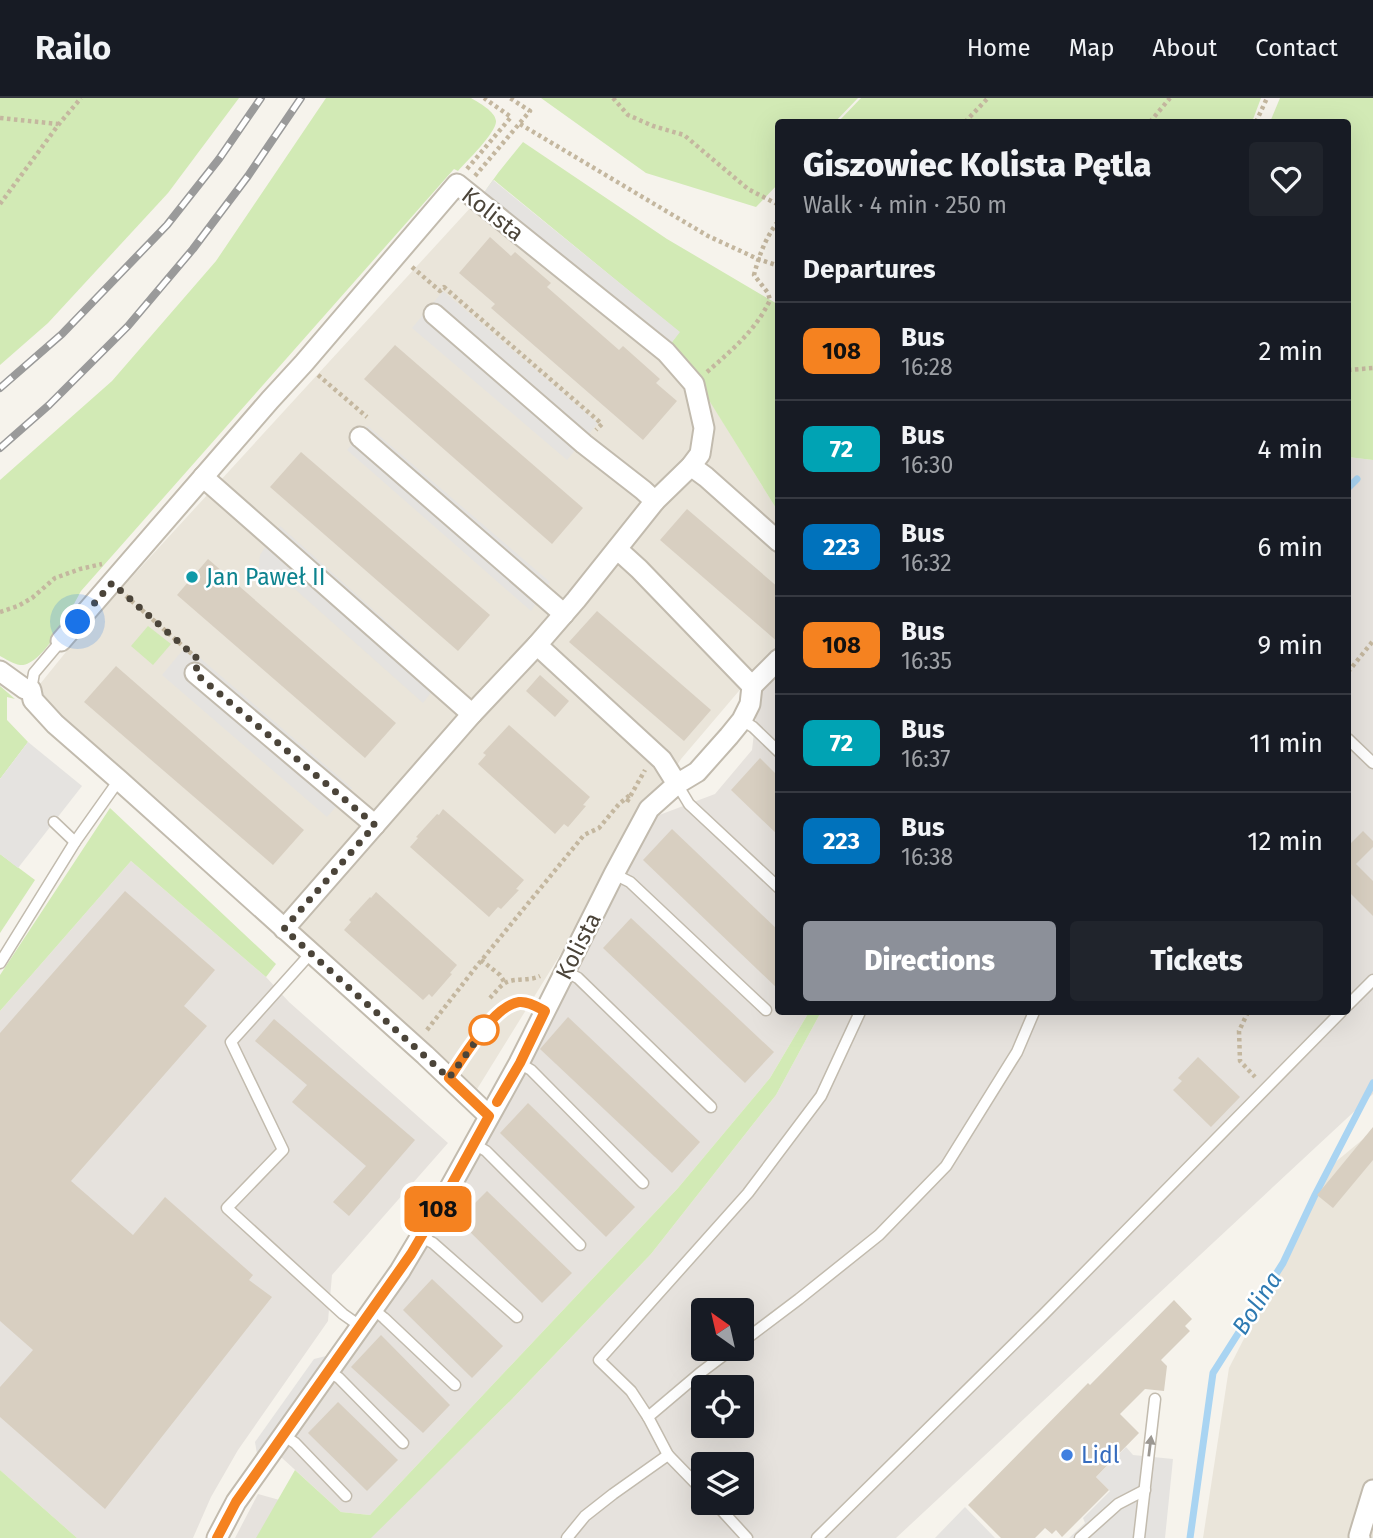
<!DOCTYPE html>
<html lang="en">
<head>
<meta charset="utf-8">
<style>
	:root { --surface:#171b24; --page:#20242c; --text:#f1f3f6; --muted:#9ea1a6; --line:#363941; --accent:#8c9099 }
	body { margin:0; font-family:"Fira Sans",sans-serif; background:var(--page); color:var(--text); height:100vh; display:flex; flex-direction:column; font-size:26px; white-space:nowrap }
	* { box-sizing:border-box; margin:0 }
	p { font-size:23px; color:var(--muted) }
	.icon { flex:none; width:38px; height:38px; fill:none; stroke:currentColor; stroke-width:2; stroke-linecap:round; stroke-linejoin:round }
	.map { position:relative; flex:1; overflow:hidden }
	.sheet { position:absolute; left:775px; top:21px; width:576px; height:896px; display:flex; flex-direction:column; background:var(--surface); border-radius:7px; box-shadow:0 7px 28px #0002 }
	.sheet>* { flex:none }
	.badge { padding:0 14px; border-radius:10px; font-size:24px; line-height:46px }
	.needle { width:46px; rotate:326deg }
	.controls { position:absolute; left:691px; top:1200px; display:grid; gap:14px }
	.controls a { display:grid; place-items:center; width:63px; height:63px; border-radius:7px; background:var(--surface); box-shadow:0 7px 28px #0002; font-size:35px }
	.you { position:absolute; width:35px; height:35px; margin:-18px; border:5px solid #fff; border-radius:50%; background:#1a73e8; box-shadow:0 0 0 10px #1a73e833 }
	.map>.badge { position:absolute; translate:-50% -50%; box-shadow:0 0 0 4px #fff }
	h2 { padding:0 28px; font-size:26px; line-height:63px }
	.round { display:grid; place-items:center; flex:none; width:74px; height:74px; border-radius:7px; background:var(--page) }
	.head { display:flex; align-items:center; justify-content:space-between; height:119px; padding:0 28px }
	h1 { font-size:33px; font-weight:800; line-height:52px }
	.button { display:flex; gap:14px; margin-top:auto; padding:14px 28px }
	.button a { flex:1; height:80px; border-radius:7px; background:var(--accent); color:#fff; font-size:28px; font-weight:800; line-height:80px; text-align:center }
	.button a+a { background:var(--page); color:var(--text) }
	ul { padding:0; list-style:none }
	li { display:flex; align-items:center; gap:21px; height:98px; padding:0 28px; border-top:2px solid var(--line) }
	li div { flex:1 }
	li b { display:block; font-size:26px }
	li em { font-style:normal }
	li .badge { min-width:77px; font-weight:700; text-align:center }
	header { display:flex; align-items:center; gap:42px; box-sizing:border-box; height:98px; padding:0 35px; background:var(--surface); border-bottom:2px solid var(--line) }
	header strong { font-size:33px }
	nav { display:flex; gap:38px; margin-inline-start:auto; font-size:24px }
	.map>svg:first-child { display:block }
</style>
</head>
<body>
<header>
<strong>Railo</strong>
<nav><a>Home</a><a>Map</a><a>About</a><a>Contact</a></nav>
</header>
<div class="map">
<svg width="1373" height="1440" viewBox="0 0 1373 1440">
	<rect width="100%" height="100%" fill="#f6f3ec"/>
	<g fill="#eae5da">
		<path d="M483 96 697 282 779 415V546L681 661 466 1009 23 607 87 528Z"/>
		<path d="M1373 1033V1440H1203L1229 1270 1333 1066Z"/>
	</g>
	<g fill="#e6e2dd" fill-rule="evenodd">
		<path d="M1348 359 1373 362V996L896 1440H235L258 1396 380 1430 514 1299 651 1156 776 997 821 914H1348ZM704 1213H742V1251H704ZM704 1290H742V1328H704ZM704 1367H742V1405H704Z"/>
		<path d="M779 569V914H809L770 980 678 1090 370 1417 341 1414 281 1359 407 1178 473 1068 546 934 654 719 715 696 752 652 759 592Z"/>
		<path d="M131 763 266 879 289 904 448 1045 332 1177 328 1223 238 1352 211 1399 193 1440H77L0 1372V913Z"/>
	</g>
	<g fill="#d2eab5">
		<path d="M0 0H239L168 95 48 225 0 267Z"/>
		<path d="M326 0H471C479 5 495 13 496 23 497 34 466 64 458 73L454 71 81 493C71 511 43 569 20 567 13 566 6 561 0 558V382L112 283 216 163Z"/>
		<path d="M541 0H858L835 24H779V85L756 109 646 75Z"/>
		<path d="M861 0H1261L1252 24H838Z"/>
		<path d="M1280 0H1373V362L1348 359V24H1270Z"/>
		<path d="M523 44 667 141 779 207V415L697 283 669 248 679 234 494 82 483 96 498 75Z"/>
		<path d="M148 528 171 546 153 567 131 548Z"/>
		<path d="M0 588 15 601 7 599V622L28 644 0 681Z"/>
		<path d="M110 710 276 866 266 879 131 763 0 913V877Z"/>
		<path d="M0 756 35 782 0 835Z"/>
		<path d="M809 914H821L776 997 651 1156 514 1299 371 1440H256L295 1372 341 1414 370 1417 678 1090 770 980Z"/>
		<path d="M0 1372 77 1440H0Z"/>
	</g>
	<g fill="#e5e3e0">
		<path d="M493 82 680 234 669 248 483 96Z"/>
		<path d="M443 193 598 325 567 362 412 230Z"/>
		<path d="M368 328 550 484 531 513 347 352Z"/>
		<path d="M280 428 445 576 423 605 296 492 265 482 258 473 260 457Z"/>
		<path d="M186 548 352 690 327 719 162 577Z"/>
		<path d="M28 644 82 688 18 770 0 756V681Z"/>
		<path d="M326 1258 257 1356 255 1344 314 1261Z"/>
		<path d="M1126 1349 1133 1357 1173 1361 1165 1440H1069L1085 1425 1083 1420 1110 1393 1096 1379Z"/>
		<path d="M965 1409 995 1440H935Z"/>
	</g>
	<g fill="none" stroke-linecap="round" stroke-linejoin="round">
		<g stroke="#a9d4f2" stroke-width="7">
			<path d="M1348 390 1357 381"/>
			<path d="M1190 1440 1213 1275 1283 1165 1315 1097 1373 985"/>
		</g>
	</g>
	<g fill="#d8cfc1">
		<path d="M490 139 511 158 515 154 551 185 547 189 619 252 623 248 660 281 656 285 677 303 643 342 491 210 495 206 459 175Z"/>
		<path d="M395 247 583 410 552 446 364 281Z"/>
		<path d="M301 354 490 517 458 553 270 389Z"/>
		<path d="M687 411 779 490V545L660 442Z"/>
		<path d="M208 461 396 625 365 660 177 497Z"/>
		<path d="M597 513 711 612 684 643 569 544Z"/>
		<path d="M116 568 304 732 273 767 84 604Z"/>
		<path d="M540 577 569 603 555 619 526 593Z"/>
		<path d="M509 627 590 699 583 707 586 708 568 729 564 726 555 736 478 666 486 657 483 655Z"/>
		<path d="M760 660 779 679V738L731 692Z"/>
		<path d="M443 711 524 782 516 791 519 792 501 811 498 809 489 819 410 749 418 740 416 739 437 716 439 717Z"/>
		<path d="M672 731 779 833V892L643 762Z"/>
		<path d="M1363 733 1373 743V749L1356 766 1373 783V818L1348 793V748Z"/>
		<path d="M125 793 215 872 184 908 207 928 71 1083 133 1137 165 1099 253 1177 249 1182 272 1199 105 1411 0 1319V1289L33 1252 0 1223V935Z"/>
		<path d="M376 794 457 867 450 875 452 876 432 899 429 896 423 902 344 832 351 824 349 822 370 799 371 800Z"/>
		<path d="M631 820 774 954 745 985 603 850Z"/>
		<path d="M568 919 700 1044 672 1075 540 951Z"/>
		<path d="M274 921 415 1042 349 1118 333 1104 366 1068 292 1004 307 987 255 943Z"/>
		<path d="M1198 959 1240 999 1211 1029 1173 992 1182 983 1178 980Z"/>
		<path d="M528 1005 635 1109 606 1139 500 1035Z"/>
		<path d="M1373 1029V1062L1333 1110 1317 1097Z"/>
		<path d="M487 1093 572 1175 542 1205 458 1122Z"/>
		<path d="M432 1181 503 1248 472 1280 403 1212Z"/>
		<path d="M1174 1202 1192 1221 1185 1228 1190 1233 1161 1262 1167 1268 1164 1293 1145 1291 1120 1316 1139 1335 1096 1379 1109 1392 1062 1439 1056 1432 1052 1436 1045 1430 1035 1440H1001L968 1407 1088 1285 1090 1287Z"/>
		<path d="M381 1237 450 1307 423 1335 351 1269Z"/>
		<path d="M338 1304 398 1362 367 1393 308 1335Z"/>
	</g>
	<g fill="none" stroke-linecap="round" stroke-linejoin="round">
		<g stroke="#c2bbae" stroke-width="13">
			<g id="service">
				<path d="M31 592 34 575 61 543"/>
				<path d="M742 622 753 629 779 654"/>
				<path d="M1348 641 1373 665"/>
				<path d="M677 686 689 706 779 790"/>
				<path d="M54 724 75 744"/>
				<path d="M614 776 630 784 766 912"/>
				<path d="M311 855 231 944 283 1052 227 1110 343 1216 360 1228"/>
				<path d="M0 865 75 744 119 682"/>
				<path d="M565 873 578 880 711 1009"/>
				<path d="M1348 907 1373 882"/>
				<path d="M519 965 531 972 643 1085"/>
				<path d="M449 980C464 959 493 908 519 904 528 903 537 909 545 913"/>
				<path d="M474 1046 486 1053 580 1147"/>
				<path d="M421 1139 433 1145 517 1219"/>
				<path d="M373 1211 384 1220 455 1287"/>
				<path d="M742 1244 799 1201 879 1137 946 1068 1017 954 1034 914"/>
				<path d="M328 1273 339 1280 403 1345"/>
				<path d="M648 1319 631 1293 599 1262 748 1095 821 998 860 914"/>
				<path d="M283 1337 295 1345 346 1398"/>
				<path d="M704 1394 668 1357 648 1319 700 1275 732 1251"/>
				<path d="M715 1405 747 1440"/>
				<path d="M567 1440 585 1418 613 1396 668 1357"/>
				<path d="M817 1440 1043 1217 1341 914"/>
				<path d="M1080 1440 1118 1406 1145 1392"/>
				<path d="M1139 1440 1155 1301"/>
			</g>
		</g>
		<g stroke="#c2bbae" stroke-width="23">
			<g id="minor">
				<path d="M434 216 584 346 643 392 655 403"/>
				<path d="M360 339 564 516"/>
				<path d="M691 368 706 379 779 444"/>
				<path d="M203 379 472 616"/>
				<path d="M61 543 270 302 304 265 457 86 666 254 694 286 704 330 700 356 691 368 655 403 576 502 537 547 472 616 284 831"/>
				<path d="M537 547 662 662 677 686"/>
				<path d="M0 573 25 591 31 592 33 602 55 626 119 682 425 957 489 1018"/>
				<path d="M195 575 375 727"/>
				<path d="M752 588 779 561"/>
				<path d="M217 1440 236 1404 400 1173 448 1093 519 965 614 776 649 711 677 686 697 674 729 638 742 622 750 606 752 588 639 471 617 451"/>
				<path d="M1360 1440 1359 1438 1373 1392"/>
			</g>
		</g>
		<g stroke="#c4b79f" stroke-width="4.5" stroke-dasharray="3.5 3.5" stroke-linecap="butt">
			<path d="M613 0 628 17 653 28 684 37 748 91 779 107"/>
			<path d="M0 20 58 26"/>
			<path d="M965 24 988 0"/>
			<path d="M1150 24 1170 0"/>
			<path d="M1256 24 1267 0"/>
			<path d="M520 26 708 138 758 161 779 168"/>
			<path d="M467 71 511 19 484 0"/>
			<path d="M475 78 530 13 510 0"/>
			<path d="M0 106 59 26 81 0"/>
			<path d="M412 169 440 193 444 189 602 326 596 332"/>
			<path d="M1348 272 1373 270"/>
			<path d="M707 274C732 252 756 232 770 202L768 195 754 177C759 157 766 139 779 122"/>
			<path d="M318 277 367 319"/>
			<path d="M126 498 193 557"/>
			<path d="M0 514 18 508 32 500 55 480 80 471 102 466"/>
			<path d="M1348 574 1373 543"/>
			<path d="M627 704 645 672"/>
			<path d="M481 862 500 877 505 885"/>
			<path d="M490 900C495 895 500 887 507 884 517 880 530 883 540 878"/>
			<path d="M1248 914 1239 933 1240 963 1255 979"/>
			<path d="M427 932 476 869 584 737 599 730 619 706 630 697"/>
		</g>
		<use href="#service" stroke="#fff" stroke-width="10"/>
		<use href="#minor" stroke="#fff" stroke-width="19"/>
		<g stroke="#9a9a9a" stroke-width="8">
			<g id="rail">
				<path d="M0 290 62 236 167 127 219 61 261 0"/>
				<path d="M0 350 49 307 128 228 193 151 248 78 301 0"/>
			</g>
		</g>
		<use href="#rail" stroke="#fff" stroke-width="5" stroke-dasharray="16" stroke-linecap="butt"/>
	</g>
	<defs><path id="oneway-solid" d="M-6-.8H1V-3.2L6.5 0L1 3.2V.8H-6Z" transform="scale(1.75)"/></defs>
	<use fill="#9c9892" href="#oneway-solid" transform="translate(1150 1348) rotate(-83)"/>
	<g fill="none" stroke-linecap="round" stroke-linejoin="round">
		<g stroke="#fff" stroke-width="16">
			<path id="line" d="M217 1440 236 1404 411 1156 448 1093 489 1018 449 980C464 959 493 908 519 904 528 903 537 909 545 913L520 965 497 1004"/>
		</g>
		<use href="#line" stroke="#f58220" stroke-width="10"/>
		<path stroke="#4b4439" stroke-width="7" stroke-dasharray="0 12.6" d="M78 524 112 485 199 562 195 575 375 727 284 831 449 980 484 932"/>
	</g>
	<circle fill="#0f9aa8" stroke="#fff" stroke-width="2.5" cx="192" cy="479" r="7"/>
	<circle fill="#fff" stroke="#f58220" stroke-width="3.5" cx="484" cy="932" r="14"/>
	<circle fill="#3f7fe0" stroke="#fff" stroke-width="2.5" cx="1067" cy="1357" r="7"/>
	<g text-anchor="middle" stroke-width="5" stroke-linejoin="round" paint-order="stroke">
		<g font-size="23" fill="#4b4439" stroke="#fff">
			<text transform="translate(493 116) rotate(38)" y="8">Kolista</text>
			<text transform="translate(578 848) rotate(-63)" y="8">Kolista</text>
		</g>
		<g font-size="23" fill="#0d838f" stroke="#fff" text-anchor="start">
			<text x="206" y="487">Jan Paweł II</text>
		</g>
		<g font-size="23" fill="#366cbe" stroke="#fff" text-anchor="start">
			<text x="1081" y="1365">Lidl</text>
		</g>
		<g font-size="24" font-style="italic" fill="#2e7ab2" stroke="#fff">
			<text transform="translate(1257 1205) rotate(-57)" y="8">Bolina</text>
		</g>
	</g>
</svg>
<div class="controls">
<a><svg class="needle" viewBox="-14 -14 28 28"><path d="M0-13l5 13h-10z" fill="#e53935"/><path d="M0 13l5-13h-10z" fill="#9ea1a6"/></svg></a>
<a><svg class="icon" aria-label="locate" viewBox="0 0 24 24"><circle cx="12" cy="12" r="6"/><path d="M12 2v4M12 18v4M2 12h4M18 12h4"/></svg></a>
<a><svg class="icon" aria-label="layers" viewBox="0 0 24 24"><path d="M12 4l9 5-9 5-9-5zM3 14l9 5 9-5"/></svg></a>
</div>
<div class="you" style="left:78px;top:524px"></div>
<b class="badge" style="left:438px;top:1111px;background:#f58220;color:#111">108</b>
<section class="sheet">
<div class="head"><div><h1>Giszowiec Kolista Pętla</h1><p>Walk · 4 min · 250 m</p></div><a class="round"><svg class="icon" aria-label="heart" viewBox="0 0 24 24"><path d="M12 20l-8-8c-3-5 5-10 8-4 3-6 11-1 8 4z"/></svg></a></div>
<h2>Departures</h2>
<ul>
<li><span class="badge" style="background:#f58220;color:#111">108</span><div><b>Bus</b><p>16:28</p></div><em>2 min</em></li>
<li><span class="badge" style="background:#00a3b4;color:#fff">72</span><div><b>Bus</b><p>16:30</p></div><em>4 min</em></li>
<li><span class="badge" style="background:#0072bc;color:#fff">223</span><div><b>Bus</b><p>16:32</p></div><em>6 min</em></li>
<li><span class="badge" style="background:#f58220;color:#111">108</span><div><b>Bus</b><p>16:35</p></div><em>9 min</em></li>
<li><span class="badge" style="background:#00a3b4;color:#fff">72</span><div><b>Bus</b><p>16:37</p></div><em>11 min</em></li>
<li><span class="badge" style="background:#0072bc;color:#fff">223</span><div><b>Bus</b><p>16:38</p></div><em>12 min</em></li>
</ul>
<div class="button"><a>Directions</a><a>Tickets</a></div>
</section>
</div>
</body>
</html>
